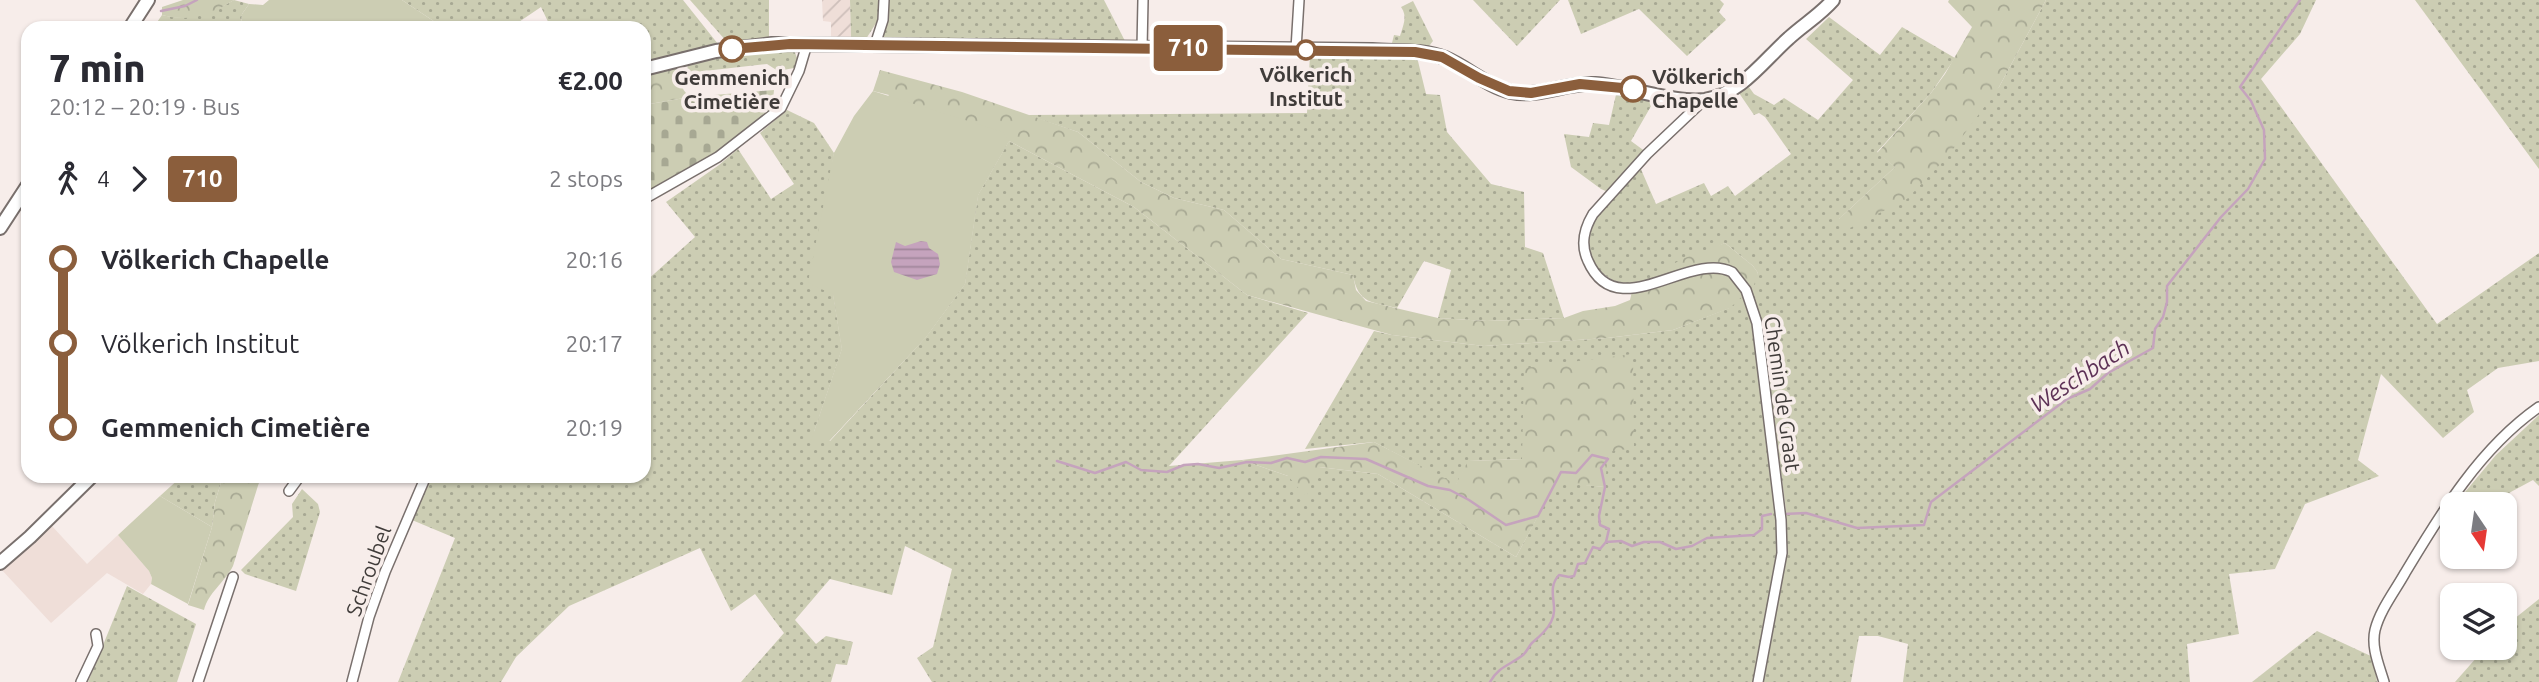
<!DOCTYPE html>
<html lang="en">
<head>
<meta charset="utf-8">
<style>
	:root { --surface:#fff; --page:#f7f7f7; --text:#2b2b33; --muted:#7c7c81 }
	body { margin:0; font-family:Ubuntu,sans-serif; background:var(--page); color:var(--text); height:100vh; display:flex; flex-direction:column; font-size:26px; white-space:nowrap }
	* { box-sizing:border-box; margin:0 }
	p { font-size:23px; color:var(--muted) }
	.icon { flex:none; width:38px; height:38px; fill:none; stroke:currentColor; stroke-width:2; stroke-linecap:round; stroke-linejoin:round }
	.map { position:relative; flex:1; overflow:hidden }
	.details { position:absolute; left:21px; top:21px; width:630px; height:462px; display:flex; flex-direction:column; background:var(--surface); border-radius:21px; box-shadow:0 2px 5px #0004 }
	.details>* { flex:none }
	.badge { padding:0 14px; border-radius:5px; font-size:24px; line-height:46px }
	.needle { width:46px; rotate:167deg }
	.controls { position:absolute; left:2440px; top:492px; display:grid; gap:14px }
	.controls a { display:grid; place-items:center; width:77px; height:77px; border-radius:14px; background:var(--surface); box-shadow:0 2px 5px #0004; font-size:35px }
	.map>.badge { position:absolute; translate:-50% -50%; box-shadow:0 0 0 4px #fff }
	.legs { display:flex; align-items:center; gap:10px; height:77px; padding:0 28px; font-size:23px }
	.legs p { margin-inline-start:auto }
	.summary { display:flex; align-items:center; justify-content:space-between; height:119px; padding:0 28px }
	h1 { font-size:38px; font-weight:800; line-height:52px }
	ul { padding:0 28px; list-style:none }
	li { display:flex; align-items:center; gap:24px; height:84px; font-size:26px }
	li i { display:grid; place-items:center; width:10px; height:100%; margin:0 9px; background:currentColor }
	li i::after { content:''; width:18px; height:18px; margin:-9px; border:5px solid; border-radius:50%; background:var(--surface) }
	li p { margin-inline-start:auto }
	li:first-child i { background:linear-gradient(#0000 50%,currentColor 0) }
	li:last-child i { background:linear-gradient(currentColor 50%,#0000 0) }
	.map>svg:first-child { display:block }
</style>
</head>
<body>
<div class="map">
<svg width="2539" height="682" viewBox="0 0 2539 682">
	<defs>
		<pattern id="industrial-furrows" width="10" height="10" patternUnits="userSpaceOnUse" patternTransform="scale(1.75)"><rect width="10" height="10" fill="#efded8"/><path d="M-1 1l2-2M0 10L10 0M9 11l2-2" fill="none" stroke="#cebfba"/></pattern>
		<pattern id="grass-dots" width="8" height="8" patternUnits="userSpaceOnUse" patternTransform="scale(1.75)"><rect width="8" height="8" fill="#cccdb3"/><path d="M2 2h.1M6 6h.1" fill="none" stroke="#a7a893" stroke-width="1.8" stroke-linecap="round"/></pattern>
		<pattern id="forest-crowns" width="20" height="18" patternUnits="userSpaceOnUse" patternTransform="scale(1.75)"><rect width="20" height="18" fill="#cccdb3"/><path d="M2 6a3 3 0 1 1 6 0M12 15a3 3 0 1 1 6 0" fill="none" stroke="#a7a893"/></pattern>
		<pattern id="cemetery-stones" width="16" height="16" patternUnits="userSpaceOnUse" patternTransform="scale(1.75)"><rect width="16" height="16" fill="#cccdb3"/><path d="M2 7V4a2 2 0 0 1 4 0v3zM10 15v-3a2 2 0 0 1 4 0v3z" fill="#a7a893"/></pattern>
		<pattern id="water-rules" width="6" height="5" patternUnits="userSpaceOnUse" patternTransform="scale(1.75)"><rect width="6" height="5" fill="#c5a3bd"/><path d="M0 2.5h6" fill="none" stroke="#a1869b"/></pattern>
	</defs>
	<rect width="100%" height="100%" fill="#f7edea"/>
	<path fill="#efded8" d="M51 525 87 564 118 535 149 571 152 578 151 584 143 594 107 573 51 623 1 569Z"/>
	<path fill="url(#industrial-furrows)" d="M822 0H850L851 38H831V22L823 21Z"/>
	<g fill="url(#grass-dots)">
		<path d="M234 0 249 4 242 14 241 28H153L162 15C187 22 212 13 234 0Z"/>
		<path d="M402 0H683L718 44 644 64V28H551L541 7 510 28H444Z"/>
		<path d="M690 0H769V39L727 42Z"/>
		<path d="M850 0H879L878 20 866 39 851 38Z"/>
		<path d="M887 0H1104L1125 41 882 40Z"/>
		<path d="M1473 0H1560L1517 46Z"/>
		<path d="M1568 0H1720L1724 4 1719 12 1726 20 1687 56 1639 9 1581 34Z"/>
		<path d="M2046 0H2316L2300 34 2261 79 2437 324 2539 253V361L2498 368 2467 390 2474 412 2443 438 2381 374 2358 460 2379 476 2305 504 2275 569 2229 574 2239 634 2187 644 2190 682H1903L1908 644 1878 636H1859L1851 682H1763L1783 569 1787 536 1786 510 1762 330 1755 302 1749 289 1758 273 1753 266 1725 243C1705 253 1685 262 1665 271 1658 275 1649 281 1641 283 1612 290 1585 265 1589 236 1591 221 1605 207 1615 195L1601 189 1571 167 1564 134 1589 137 1593 123 1609 125 1618 86 1658 94 1631 141 1650 155 1640 167 1656 204 1704 183 1711 196 1728 186 1735 196 1791 154 1765 117 1759 113 1754 115 1739 93 1749 87 1754 94 1774 105 1784 98 1818 120 1853 80 1806 39 1829 17 1880 55 1902 27 1955 58 1931 93 1877 152 1895 167 1839 219 1999 87Z"/>
		<path d="M2415 0H2539V169Z"/>
		<path d="M1413 1 1433 41 1429 46 1392 43 1394 35 1400 36C1403 26 1408 16 1401 7Z"/>
		<path d="M793 48 798 60 794 68 778 71 767 64 687 73 688 63C703 59 717 59 732 57 753 54 772 49 793 48Z"/>
		<path d="M1310 54 1417 57 1426 94 1440 95 1447 132 1491 184 1524 192 1525 247 1543 253 1564 318 1487 321 1438 318 1451 270 1424 261 1397 308C1372 302 1358 304 1353 275L1281 259 1224 210 1174 198 1141 182 1078 132 1027 115 1307 113Z"/>
		<path d="M787 110 814 123 834 153 830 179 833 294 842 349 814 432 830 441 926 337 965 284 978 195 1009 141 1134 207 1247 295 1308 313 1169 466 1242 460 1288 476 1319 467 1378 474 1516 557 1556 482 1605 487 1522 459 1469 461 1456 485 1374 442 1305 449 1374 331 1392 335 1484 346 1607 338 1673 330 1729 308 1742 294 1753 321 1778 526V549L1754 682H932L917 658 933 647 952 569 905 546 892 595 830 579 795 620 816 644 826 636 853 642 847 665 836 664 831 682H741L784 633 755 594 731 611 700 548 569 606 516 657 501 682H398L455 538 412 520 432 476H644V283L695 237 666 202 719 165 738 149 771 199 794 184 760 133Z"/>
		<path d="M2539 415V486L2533 480 2496 500 2455 504 2496 455Z"/>
		<path d="M182 476H223L215 502 212 527 160 496Z"/>
		<path d="M302 489 318 504 320 512 296 591 245 574 241 570 293 517 292 504Z"/>
		<path d="M127 586 196 624 177 682H88Z"/>
		<path d="M2539 599V682H2455L2485 648H2504V627Z"/>
		<path d="M2317 631 2373 657 2377 682H2252Z"/>
	</g>
	<g fill="url(#forest-crowns)">
		<path d="M183 0H234C211 14 189 23 162 15V7Z"/>
		<path d="M1949 0H2046L1999 87 1948 156 1907 199 1848 229 1839 219 1895 167 1877 153 1931 93 1945 74 1972 27 1948 2Z"/>
		<path d="M674 65C685 76 675 84 690 97L644 105V73Z"/>
		<path d="M880 70 962 92 1078 132 1141 182 1174 198 1224 210 1281 259 1353 275 1356 290 1366 301 1438 318 1487 321 1564 318 1583 311 1615 306 1630 300 1634 283H1641L1682 259 1725 243 1753 266 1758 273 1754 285 1730 308 1673 330 1607 338 1484 346 1392 335 1247 295 1134 207 1009 141 978 195 965 284 926 337 829 441H811L842 349 833 294 808 283 834 153 889 95 873 91Z"/>
		<path d="M1633 354 1634 448 1608 452 1605 487 1556 483 1516 557 1378 474 1319 467 1306 497 1288 476 1242 460 1374 442 1456 484 1468 461 1522 459 1524 368Z"/>
		<path d="M223 476H261L233 566C225 582 208 593 204 610L188 605 212 527 215 502Z"/>
	</g>
	<path fill="url(#cemetery-stones)" d="M774 90 772 111C733 141 693 171 647 192L644 182V105L690 97Z"/>
	<g fill="#cccdb3">
		<path d="M269 0H402L444 28H241L242 14 249 4 263 5Z"/>
		<path d="M873 91 1003 132 1009 141 978 195 965 284 926 337 829 441H811L842 349 833 294 808 283 834 153 854 116Z"/>
		<path d="M160 496 212 527 188 604 151 584 152 578 149 571 118 535Z"/>
	</g>
	<path fill="url(#water-rules)" d="M921 241 927 242 929 248 938 254 940 264 937 274 917 280 894 272 891 262 896 242 905 246Z"/>
	<g fill="none" stroke-linecap="round" stroke-linejoin="round">
		<g stroke="#c5a3bd" stroke-width="2.5">
			<path d="M161 11 185 6 197 0"/>
			<path d="M1057 461 1095 473 1126 462 1141 470 1167 472 1184 465 1198 464 1219 468 1247 462 1271 463 1287 458 1305 462 1321 457 1366 459 1428 486 1450 490 1469 500 1506 525 1538 516 1561 472 1576 473 1592 455 1608 459 1601 468 1605 487 1599 516 1600 525 1609 529 1606 542"/>
			<path d="M1784 514 1806 513 1857 528 1924 525 1931 502 2067 399 2090 389 2108 373 2153 348 2155 329 2163 317 2167 302V286L2221 217 2248 189 2265 159 2264 130 2251 101 2240 87 2300 0"/>
			<path d="M1490 682C1498 667 1510 665 1523 655 1527 652 1529 645 1533 642 1539 637 1547 630 1551 622 1560 606 1545 590 1559 575L1569 577 1574 576 1578 564 1585 563 1593 547 1600 549 1606 542 1621 541 1632 546 1644 542H1660L1676 549 1692 546 1707 538 1754 535 1762 529V516L1771 514"/>
		</g>
		<g stroke="#79706d" stroke-width="12">
			<g id="street">
				<path d="M875 45 883 20 884 0"/>
				<path d="M1142 48 1143 0"/>
				<path d="M1296 49 1299 0"/>
				<path d="M1704 100 1647 154 1593 214C1584 229 1580 244 1588 261 1617 327 1689 250 1732 272L1746 290 1757 323 1781 520 1782 553 1758 682"/>
				<path d="M644 199 718 157 781 108 799 71 807 44"/>
				<path d="M289 491 300 476"/>
				<path d="M81 682 98 646 96 634"/>
				<path d="M198 682 233 577"/>
				<path d="M352 682 369 617 385 572 426 476"/>
				<path d="M2384 682C2379 665 2371 647 2375 630 2380 610 2395 591 2405 573 2441 513 2480 448 2539 407"/>
			</g>
		</g>
		<g stroke="#79706d" stroke-width="16">
			<g id="secondary">
				<path d="M130 28 148 0"/>
				<path d="M644 69 716 51 772 44 1372 50C1396 52 1423 49 1445 58 1468 68 1487 86 1511 92 1539 98 1567 82 1595 84 1627 86 1676 104 1705 100 1741 94 1764 60 1789 38 1803 25 1820 15 1833 0"/>
				<path d="M0 228 28 185"/>
				<path d="M0 563 30 537 92 476"/>
			</g>
		</g>
		<use href="#street" stroke="#fff" stroke-width="9"/>
		<use href="#secondary" stroke="#fff" stroke-width="12"/>
	</g>
	<g fill="none" stroke-linecap="round" stroke-linejoin="round">
		<g stroke="#fff" stroke-width="16">
			<path id="line-1" d="M732 49 790 44 1415 52 1442 57 1479 78 1509 91 1531 93 1580 84 1633 89"/>
		</g>
		<use href="#line-1" stroke="#8b5e3c" stroke-width="10"/>
	</g>
	<g fill="#fff" stroke="#8b5e3c" stroke-width="3.5">
		<circle cx="732" cy="49" r="12"/>
		<circle cx="1306" cy="50" r="9"/>
		<circle cx="1633" cy="89" r="12"/>
	</g>
	<g text-anchor="middle" stroke-width="7" stroke-linejoin="round" paint-order="stroke">
		<g font-size="21" font-weight="bold" fill="#403c3a" stroke="#f7edea">
			<text x="1306" y="82">Völkerich<tspan x="1306" dy="24">Institut</tspan></text>
			<text x="1652" y="84" text-anchor="start">Völkerich<tspan x="1652" dy="24">Chapelle</tspan></text>
			<text x="732" y="85">Gemmenich<tspan x="732" dy="24">Cimetière</tspan></text>
		</g>
		<g font-size="21" fill="#403c3a" stroke="#f7edea">
			<text transform="translate(1782 394) rotate(82)" y="7">Chemin de Graat</text>
			<text transform="translate(369 571) rotate(-70)" y="7">Schroubel</text>
		</g>
		<g font-size="23" font-style="italic" fill="#5d3156" stroke="#f7edea">
			<text transform="translate(2080 376) rotate(-33)" y="8">Weschbach</text>
		</g>
	</g>
</svg>
<div class="controls">
<a><svg class="needle" viewBox="-14 -14 28 28"><path d="M0-13l5 13h-10z" fill="#e53935"/><path d="M0 13l5-13h-10z" fill="#7c7c81"/></svg></a>
<a><svg class="icon" aria-label="layers" viewBox="0 0 24 24"><path d="M12 4l9 5-9 5-9-5zM3 14l9 5 9-5"/></svg></a>
</div>
<b class="badge" style="left:1188px;top:48px;background:#8b5e3c;color:#fff">710</b>
<section class="details">
<div class="summary"><div><h1>7 min</h1><p>20:12 – 20:19 · Bus</p></div><b>€2.00</b></div>
<div class="legs"><svg class="icon" aria-label="walk" viewBox="0 0 24 24"><circle cx="13" cy="4" r="2"/><path d="M13 8l-2 6 4 7M11 14l-3 7M7 12l3-4h3l4 4"/></svg>4<svg class="icon" aria-label="forward" viewBox="0 0 24 24"><path d="M9 5l7 7-7 7"/></svg><b class="badge" style="background:#8b5e3c;color:#fff">710</b><p>2 stops</p></div>
<ul>
<li><i style="color:#8b5e3c"></i><b>Völkerich Chapelle</b><p>20:16</p></li>
<li><i style="color:#8b5e3c"></i><span>Völkerich Institut</span><p>20:17</p></li>
<li><i style="color:#8b5e3c"></i><b>Gemmenich Cimetière</b><p>20:19</p></li>
</ul>
</section>
</div>
</body>
</html>
